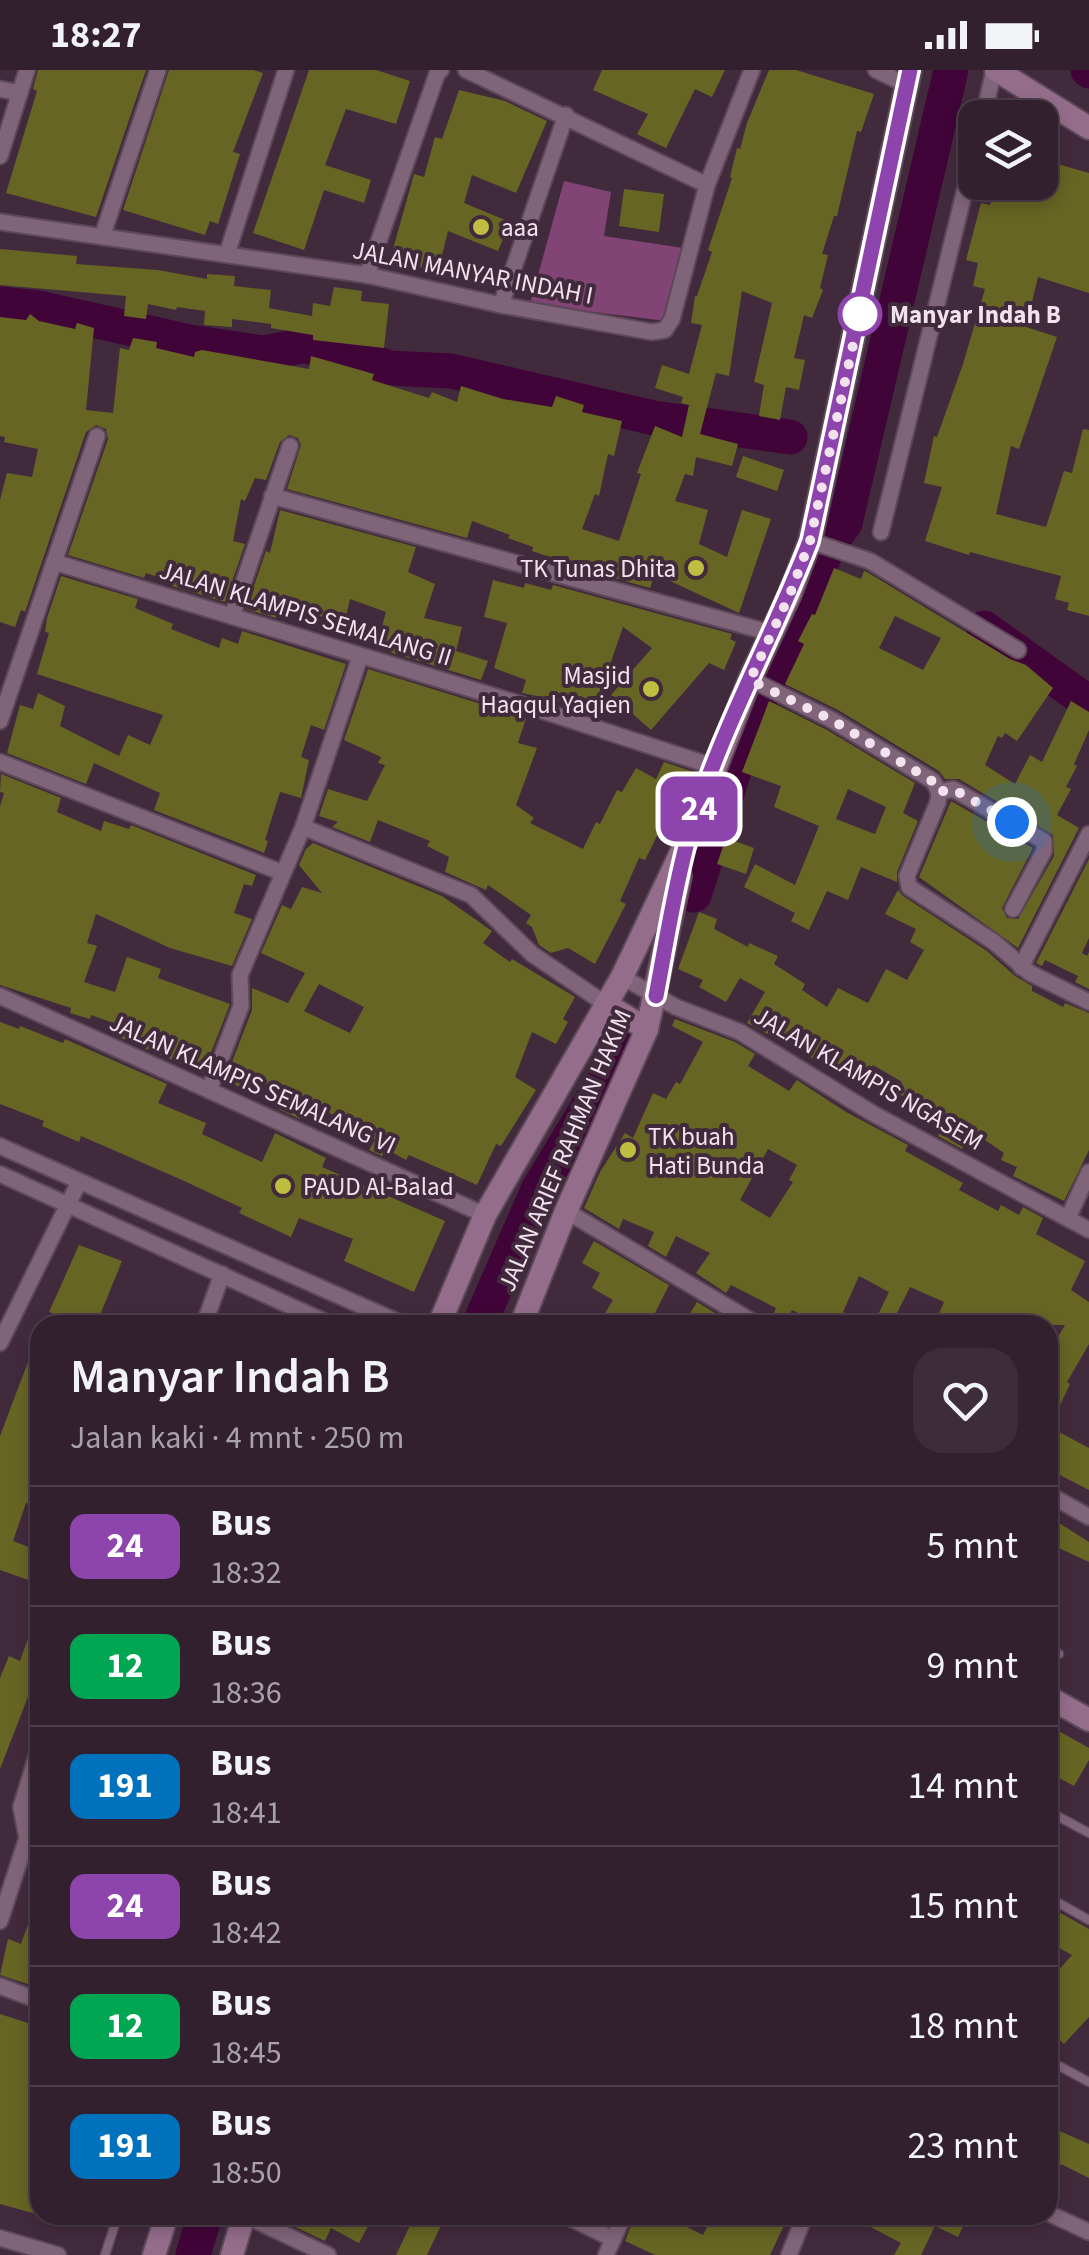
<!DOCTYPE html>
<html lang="id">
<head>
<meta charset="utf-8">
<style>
	:root { --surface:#32202e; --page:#3d2d3a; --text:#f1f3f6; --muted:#a8a3aa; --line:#4d3e4a }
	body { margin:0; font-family:"Source Sans 3",sans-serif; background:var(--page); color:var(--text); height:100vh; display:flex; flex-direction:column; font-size:38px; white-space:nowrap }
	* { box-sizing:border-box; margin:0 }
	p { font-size:32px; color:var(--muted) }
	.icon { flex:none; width:55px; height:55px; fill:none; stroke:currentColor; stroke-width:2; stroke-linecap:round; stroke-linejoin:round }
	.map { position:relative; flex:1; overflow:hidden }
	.drawer { position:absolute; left:30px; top:1245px; width:1028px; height:910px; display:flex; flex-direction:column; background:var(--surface); border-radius:30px; box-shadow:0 5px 15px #0003,0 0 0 2px var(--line) }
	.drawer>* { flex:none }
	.badge { padding:0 20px; border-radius:15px; font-size:35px; line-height:65px }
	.tools { position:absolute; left:958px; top:30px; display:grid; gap:20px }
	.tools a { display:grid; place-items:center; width:100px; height:100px; border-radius:20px; background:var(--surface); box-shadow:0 5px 15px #0003,0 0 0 2px var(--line); font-size:50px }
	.you { position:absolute; width:50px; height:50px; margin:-25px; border:8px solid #fff; border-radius:50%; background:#1a73e8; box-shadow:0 0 0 15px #1a73e833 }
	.map>.badge { position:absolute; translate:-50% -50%; box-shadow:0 0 0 5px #fff }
	.round { display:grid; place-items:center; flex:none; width:105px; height:105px; border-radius:30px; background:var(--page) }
	.headline { display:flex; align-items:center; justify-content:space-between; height:170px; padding:0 40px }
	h1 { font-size:48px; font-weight:600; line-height:75px }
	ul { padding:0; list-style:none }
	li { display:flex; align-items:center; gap:30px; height:120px; padding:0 40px; border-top:2px solid var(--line) }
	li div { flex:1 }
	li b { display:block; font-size:38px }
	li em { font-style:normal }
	li .badge { min-width:110px; font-weight:700; text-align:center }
	.status { display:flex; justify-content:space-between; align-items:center; height:70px; padding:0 50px; background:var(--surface); direction:ltr }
	.status svg { height:28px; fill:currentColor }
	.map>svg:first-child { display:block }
</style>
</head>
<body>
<div class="status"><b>18:27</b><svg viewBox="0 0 49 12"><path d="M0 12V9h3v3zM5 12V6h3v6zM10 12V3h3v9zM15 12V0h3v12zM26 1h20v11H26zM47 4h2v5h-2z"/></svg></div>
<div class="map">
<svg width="1089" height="2185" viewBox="0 0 1089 2185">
	<rect width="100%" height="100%" fill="#422a3d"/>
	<path fill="#814475" d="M564 111 611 122 604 166 683 178 666 251 530 234Z"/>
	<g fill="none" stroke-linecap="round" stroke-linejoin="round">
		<g stroke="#410438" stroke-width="35">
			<path d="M1088 0 1089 1"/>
			<path d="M0 234 39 238 190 272 263 283 301 276 346 282 389 298 451 301 654 348 790 367"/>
			<path d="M984 558 1089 633"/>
			<path d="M694 825 747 661 765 616 807 535 827 478 845 453 951 0"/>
			<path d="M479 1255 538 1120 636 957"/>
			<path d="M193 2185 205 2145"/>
		</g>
	</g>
	<g fill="#666524" fill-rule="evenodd">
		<path d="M38 0H146L96 147 6 123 37 21 33 19Z"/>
		<path d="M169 0H253L263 3 233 82 240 84 218 154 210 151 205 165 123 140Z"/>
		<path d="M309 0H376L410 11 396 54 346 39 325 95 371 110 364 133 324 120 304 180 253 163Z"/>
		<path d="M602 0H725L712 27 695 19 666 78 637 64 648 44 593 20Z"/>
		<path d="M769 0H796L874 24 861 62 857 61 837 146H834L822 184 828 185 820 218 823 220 812 248 804 245 794 288 805 290 799 320 786 317 780 350 759 346 764 315 754 312 772 233 742 221 729 306 716 303 700 364 738 374 732 396 696 387 693 406 685 404 675 431 708 440 699 474 727 487 742 440 771 449 739 543 655 504 650 518 552 491 550 487 532 481 533 477 508 468 510 465 472 451 467 468 287 419 301 375 298 368 289 365 280 372 266 410 255 408 245 431 241 429 233 471 245 474 225 532 172 516 173 512 146 503 144 508 68 485 108 369 106 359 96 355 86 362 25 542 21 540 15 557 0 552V430L7 403 32 407 38 379 4 372 5 367 0 366V247L26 250 30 244 39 251 75 259 77 253 94 258 86 340 113 343 120 278 129 280 133 268 157 272 156 278 194 287 195 282 202 280 309 299 311 286 374 304 372 310 429 328 432 322 457 332 461 316 503 329 552 337 556 326 584 335 582 342 622 351 614 386 608 384 599 426 595 424 582 459 619 471 641 404 637 403 655 356 682 367 689 335 681 333 683 327 655 318 662 295 689 304 702 255 691 253 695 226H697L712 182 708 180 732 108 730 107 737 78 740 79 747 53Z"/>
		<path d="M459 20 505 31 547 51 516 123 472 105 464 133 510 152 498 181 448 161 438 201 390 190 414 104 424 107 435 67 442 69Z"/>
		<path d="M1040 89 1089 103V223L1038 207 1026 257 1057 267 1019 379 1011 376 996 444 1046 457 1064 401 1072 403 1083 359 1089 360V546L1067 540 1069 533 1055 529 1061 506 970 482 969 485 925 471 942 417 924 413 934 366 937 367 963 294 985 219 973 216 978 193 966 190 981 133 990 135 997 112H1040Z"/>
		<path d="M624 119 664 124 659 162 619 156Z"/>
		<path d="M0 179 77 186 76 194 158 200 207 209V204L235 206 234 216 271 220 269 238 312 246 313 233 330 236 334 217 362 221 361 231 389 234 384 278 313 270V265L271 258V254L232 249V257L204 255 205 241 177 237 176 240 148 234 146 249 124 246 126 226 0 215Z"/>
		<path d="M743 386 784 400 777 421 736 407Z"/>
		<path d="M280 440 416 477 408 502 435 514 424 548 462 557 456 581 488 591 481 610 376 578 386 542 350 529 344 555 281 532 276 548 246 539 266 481 270 483Z"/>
		<path d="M834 498 861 509 864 501 867 502 1010 589 1026 595 1053 618 1017 671 1005 663 1002 668 998 666 985 695 1015 714 1030 685 1042 692 1071 631 1089 642V660L1074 694 1077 696 1066 717 1071 719 1057 745 1079 758 1018 878 919 807 951 731 1033 778 1002 838 1007 848 1018 849 1054 786 1053 765 959 709H945L939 701 838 640 785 614 804 574 798 571 812 544 815 545ZM895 546 941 568 923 600 879 578Z"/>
		<path d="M61 506 138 529 135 538 173 554 171 559 219 578 222 568 238 574 242 561 346 594 324 660 311 655 301 687 309 690 301 728 280 722 265 770 268 771 264 783 154 740 160 723 94 693 86 714 7 683 20 635 33 639 38 623 65 636 60 656 119 686 128 665 150 675 163 645 37 604 49 563 45 562 47 548Z"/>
		<path d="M493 510 524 518 525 513 551 520 553 515 732 564 730 569 736 572 724 600 709 593 651 660 611 625 652 578 623 557 595 638 522 623 526 610 494 598 507 553 484 547Z"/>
		<path d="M368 599 526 648 518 673 537 678 516 735 534 748 530 753 583 779 596 752 600 754 617 720 622 722 636 698 656 709 664 692 697 703 692 718 679 712 666 741 669 742 645 790 639 788 620 831 626 834 595 894 568 878 551 883 539 875 532 857 526 853 531 845 488 815 486 820 445 802 449 787 427 776 430 771 378 750 370 772 332 757 338 752 319 746 328 719 367 731 385 695 378 693 381 687 344 670Z"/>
		<path d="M769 631 827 660 915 713 903 743 918 751 897 802V812L861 797 848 830 827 821 809 860 791 851 795 843 744 817 755 794 795 815 819 756 774 737 781 716 742 702ZM848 719 886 737 875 764 836 749Z"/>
		<path d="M1 704 61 728 57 742 101 761 104 751 129 759 131 755 256 805 252 816 244 814 234 843 252 849 232 896 170 878 96 844 87 873 97 876 84 912 115 922 127 887 161 899 158 908 230 934 203 1003 121 968 125 957 91 945 90 949 70 943 71 938 0 915V736L4 723 0 722Z"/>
		<path d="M726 768 754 778 746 804 717 794Z"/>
		<path d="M313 773 442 826 492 861 483 873 510 892 512 889 575 927 563 949 568 952 556 974 532 962 515 1007 536 1020 501 1076 496 1074 477 1115 409 1085 406 1090 386 1079 382 1086 369 1080 375 1070 328 1042 324 1052 302 1044 300 1049 278 1039 285 1022 256 1011 250 1022 225 1010 252 940V918L288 933 305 903 261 883 282 835 291 839 302 817 322 823 299 795 306 779ZM319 914 364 937 350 963 304 941Z"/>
		<path d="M1089 789V868L1082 883 1087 886 1089 882V919L1075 912 1078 906 1045 890 1042 896 1036 893Z"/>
		<path d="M898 820 903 826 987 881 1015 906 1032 916V921L1063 937 1065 933 1089 943V1080L1064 1131 1013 1106 1017 1097 1001 1090 1004 1083 973 1062 962 1079 938 1066 942 1058 924 1045 927 1041 896 1022 902 1012 873 995 866 1006 844 994 841 998 820 986 816 991 783 968 781 971 747 953 765 922 740 908 726 932 699 917 703 910 678 899 699 842 717 849 714 859 748 877 749 873 778 886 774 894 805 914 802 920 827 937 838 918 868 933 886 899 907 910 924 880 910 872 916 859 885 844Z"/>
		<path d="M675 949 735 972 755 984 748 996 789 1021 797 1010 846 1042 908 1075 905 1081 963 1113 959 1120 998 1141 1001 1135 1019 1145 1023 1137 1043 1148 1036 1164 1085 1191 1071 1220 1089 1232V1274L1067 1312 1070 1314 1048 1361V1318L1057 1299 1048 1293V1284L1065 1255H1004L980 1244 975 1255H934L944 1232 910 1217 891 1255H873L889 1222 859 1206 843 1242 868 1255H822L792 1240 784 1255H769L776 1238 731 1215 726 1223 696 1203 710 1183 676 1166 666 1187 648 1176 654 1162 623 1149 619 1159 584 1138 600 1102 625 1063 633 1068 653 1023 666 1029 676 1012 680 1014 703 972 672 956ZM768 1079 797 1095 789 1110 793 1112 770 1148 740 1130Z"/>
		<path d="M0 952 19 959 20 956 63 973 65 969 167 1014 158 1033 206 1053 202 1064 262 1092 275 1063 326 1088 322 1097 445 1151 414 1222 344 1191 353 1169 299 1148 291 1167 239 1143 242 1138 182 1110 81 1066 79 1072 42 1056 44 1051 0 1034Z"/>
		<path d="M594 1171 669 1215 649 1255H598L613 1230 592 1218 600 1203 582 1193Z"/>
		<path d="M79 1175 122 1191 96 1255H84L49 1242Z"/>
		<path d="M697 1232 715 1243 734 1255H683Z"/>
		<path d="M28 1292 40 1297V1438L26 1433 13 1471 40 1481V1514L0 1500V1366Z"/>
		<path d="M1055 1360 1089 1378V1420L1056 1403 1059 1398 1048 1392V1375Z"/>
		<path d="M1048 1446 1089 1472V1492L1048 1473Z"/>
		<path d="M38 1541 40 1623 31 1619 0 1699V1608L9 1586 20 1591Z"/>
		<path d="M1048 1655 1089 1678V1690L1074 1716 1048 1702Z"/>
		<path d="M38 1827 40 1828V1918L0 1905 8 1869 21 1874Z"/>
		<path d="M1048 1836 1089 1859V1947L1064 1974 1048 1959V1912L1072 1885 1048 1872Z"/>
		<path d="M0 1944 40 1957V2145L0 2134Z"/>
		<path d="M1048 2056 1089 2074V2108L1061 2094 1048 2127Z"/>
		<path d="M270 2145H374L359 2173 331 2158 325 2171Z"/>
		<path d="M415 2145H446L427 2185H396Z"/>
		<path d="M635 2145H663L703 2165 713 2145H789L770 2185H655L625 2171Z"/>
		<path d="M848 2145H968L958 2167 935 2156 921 2185H894L901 2173Z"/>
	</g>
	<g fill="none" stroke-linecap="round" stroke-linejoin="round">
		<g stroke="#5d4859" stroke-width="11">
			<g id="lane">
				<path d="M1048 1577 1059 1584"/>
				<path d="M1048 1741 1089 1763"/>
				<path d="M1048 1827 1089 1850"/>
				<path d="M1048 1990 1089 2012"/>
				<path d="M105 2185 118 2145"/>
			</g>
		</g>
		<g stroke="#5d4859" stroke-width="19">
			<g id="street">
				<path d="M466 0 707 115"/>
				<path d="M876 0 907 15"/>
				<path d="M0 19 20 23"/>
				<path d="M983 48 994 0"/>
				<path d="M0 86 27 0"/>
				<path d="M0 152 367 205 501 235 652 262 665 260 672 249 707 115 752 0"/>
				<path d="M102 167 158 0"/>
				<path d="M227 184 286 0"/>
				<path d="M367 205 437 4 441 0"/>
				<path d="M501 235 566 45"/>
				<path d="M272 426 771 563"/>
				<path d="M881 462 975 79"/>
				<path d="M810 471 870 491 1018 580"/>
				<path d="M54 492 543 641 715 697"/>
				<path d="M232 546 290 376"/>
				<path d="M750 609 832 650 933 711 939 722 938 732 907 806 909 817 994 872 1030 903 1089 932"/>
				<path d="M0 651 97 366"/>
				<path d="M0 692 283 803"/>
				<path d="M939 722 953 719 1044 771V781L1013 839"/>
				<path d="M303 757 471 825 532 884 607 935"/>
				<path d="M1021 897 1089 764"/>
				<path d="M622 907 676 937 740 962 872 1043 1089 1160"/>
				<path d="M0 926 485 1145"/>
				<path d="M209 1020 241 936 240 905 303 757 360 587"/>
				<path d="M0 1076 405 1255"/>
				<path d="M0 1104 332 1255"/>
				<path d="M566 1141 758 1255"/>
				<path d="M1068 1148 1089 1102"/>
				<path d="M204 1255 222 1204"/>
				<path d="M0 1273 79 1112"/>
				<path d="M1048 1424 1089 1447"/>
				<path d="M0 1851 27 1768 21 1737 40 1675"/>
				<path d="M0 1916 40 1931"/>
				<path d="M1048 2143 1089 2162"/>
				<path d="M244 2145 328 2185"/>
				<path d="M564 2145 613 2169"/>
				<path d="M0 2168 58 2185"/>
				<path d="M606 2185 624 2145"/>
				<path d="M789 2185 805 2145"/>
			</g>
		</g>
		<g stroke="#5d4859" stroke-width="26">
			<g id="secondary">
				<path d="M996 0 1089 58"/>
				<path d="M607 935 647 959"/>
				<path d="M439 1255 485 1145 622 907 688 768 750 609 790 524 810 471 910 0"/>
				<path d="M521 1255 566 1141 647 959 680 806"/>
				<path d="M1048 1627 1089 1650"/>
				<path d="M154 2185 167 2145"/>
				<path d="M232 2185 244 2145"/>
			</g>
		</g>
		<use href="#lane" stroke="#806479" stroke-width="8"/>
		<use href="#street" stroke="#806479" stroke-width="15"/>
		<use href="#secondary" stroke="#946d8a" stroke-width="22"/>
	</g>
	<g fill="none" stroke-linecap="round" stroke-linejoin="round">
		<g stroke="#fff" stroke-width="22">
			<path id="line" d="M656 926C666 874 674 820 688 769 717 666 772 570 810 471L910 0"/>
		</g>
		<use href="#line" stroke="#8e44ad" stroke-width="15"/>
		<path stroke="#f2e2ee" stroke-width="10" stroke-dasharray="0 18" d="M860 244 862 234 810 471 790 524 750 610 832 650 932 711 939 722 953 719 1012 752"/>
	</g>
	<g fill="#c0be40" stroke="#422a3d" stroke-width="4">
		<circle cx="481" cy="157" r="10"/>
		<circle cx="696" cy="498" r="10"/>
		<circle cx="651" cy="619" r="10"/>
		<circle cx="628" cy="1080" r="10"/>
		<circle cx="283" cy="1116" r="10"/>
	</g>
	<circle fill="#fff" stroke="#8e44ad" stroke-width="5" cx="860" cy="244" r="20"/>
	<g text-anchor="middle" stroke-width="8" stroke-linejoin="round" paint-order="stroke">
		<g font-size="25" fill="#f2e2ee" stroke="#422a3d" text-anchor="start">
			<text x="501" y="166">aaa</text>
			<text x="676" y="507" text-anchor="end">TK Tunas Dhita</text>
			<text x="631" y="614" text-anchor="end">Masjid<tspan x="631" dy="29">Haqqul Yaqien</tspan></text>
			<text x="648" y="1075">TK buah<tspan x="648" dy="29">Hati Bunda</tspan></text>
			<text x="303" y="1125">PAUD Al-Balad</text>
		</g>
		<g font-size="25" fill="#f2e2ee" stroke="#422a3d">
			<text transform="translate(473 202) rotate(11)" y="9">JALAN MANYAR INDAH I</text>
			<text transform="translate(306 543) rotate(17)" y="9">JALAN KLAMPIS SEMALANG II</text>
			<text transform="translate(869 1008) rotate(30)" y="9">JALAN KLAMPIS NGASEM</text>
			<text transform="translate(253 1013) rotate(24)" y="9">JALAN KLAMPIS SEMALANG VI</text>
			<text transform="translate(564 1080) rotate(-67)" y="9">JALAN ARIEF RAHMAN HAKIM</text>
		</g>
		<g font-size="25" font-weight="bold" fill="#f2e2ee" stroke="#422a3d" text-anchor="start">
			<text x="890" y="253">Manyar Indah B</text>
		</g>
	</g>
</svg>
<div class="tools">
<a><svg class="icon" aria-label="layers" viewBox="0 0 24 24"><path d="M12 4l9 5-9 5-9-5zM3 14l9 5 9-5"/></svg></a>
</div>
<div class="you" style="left:1012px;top:752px"></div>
<b class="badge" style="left:699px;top:739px;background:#8e44ad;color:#fff">24</b>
<section class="drawer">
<div class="headline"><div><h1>Manyar Indah B</h1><p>Jalan kaki · 4 mnt · 250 m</p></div><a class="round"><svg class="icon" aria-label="heart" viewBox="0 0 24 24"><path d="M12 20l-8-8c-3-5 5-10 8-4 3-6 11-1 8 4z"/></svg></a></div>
<ul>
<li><span class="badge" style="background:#8e44ad;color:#fff">24</span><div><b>Bus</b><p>18:32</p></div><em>5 mnt</em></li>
<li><span class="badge" style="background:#00a651;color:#fff">12</span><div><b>Bus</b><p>18:36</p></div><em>9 mnt</em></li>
<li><span class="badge" style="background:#0072bc;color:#fff">191</span><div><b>Bus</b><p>18:41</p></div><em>14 mnt</em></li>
<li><span class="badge" style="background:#8e44ad;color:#fff">24</span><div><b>Bus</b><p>18:42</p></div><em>15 mnt</em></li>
<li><span class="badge" style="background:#00a651;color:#fff">12</span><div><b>Bus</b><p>18:45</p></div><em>18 mnt</em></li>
<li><span class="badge" style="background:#0072bc;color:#fff">191</span><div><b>Bus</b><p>18:50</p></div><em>23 mnt</em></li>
</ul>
</section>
</div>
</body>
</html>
